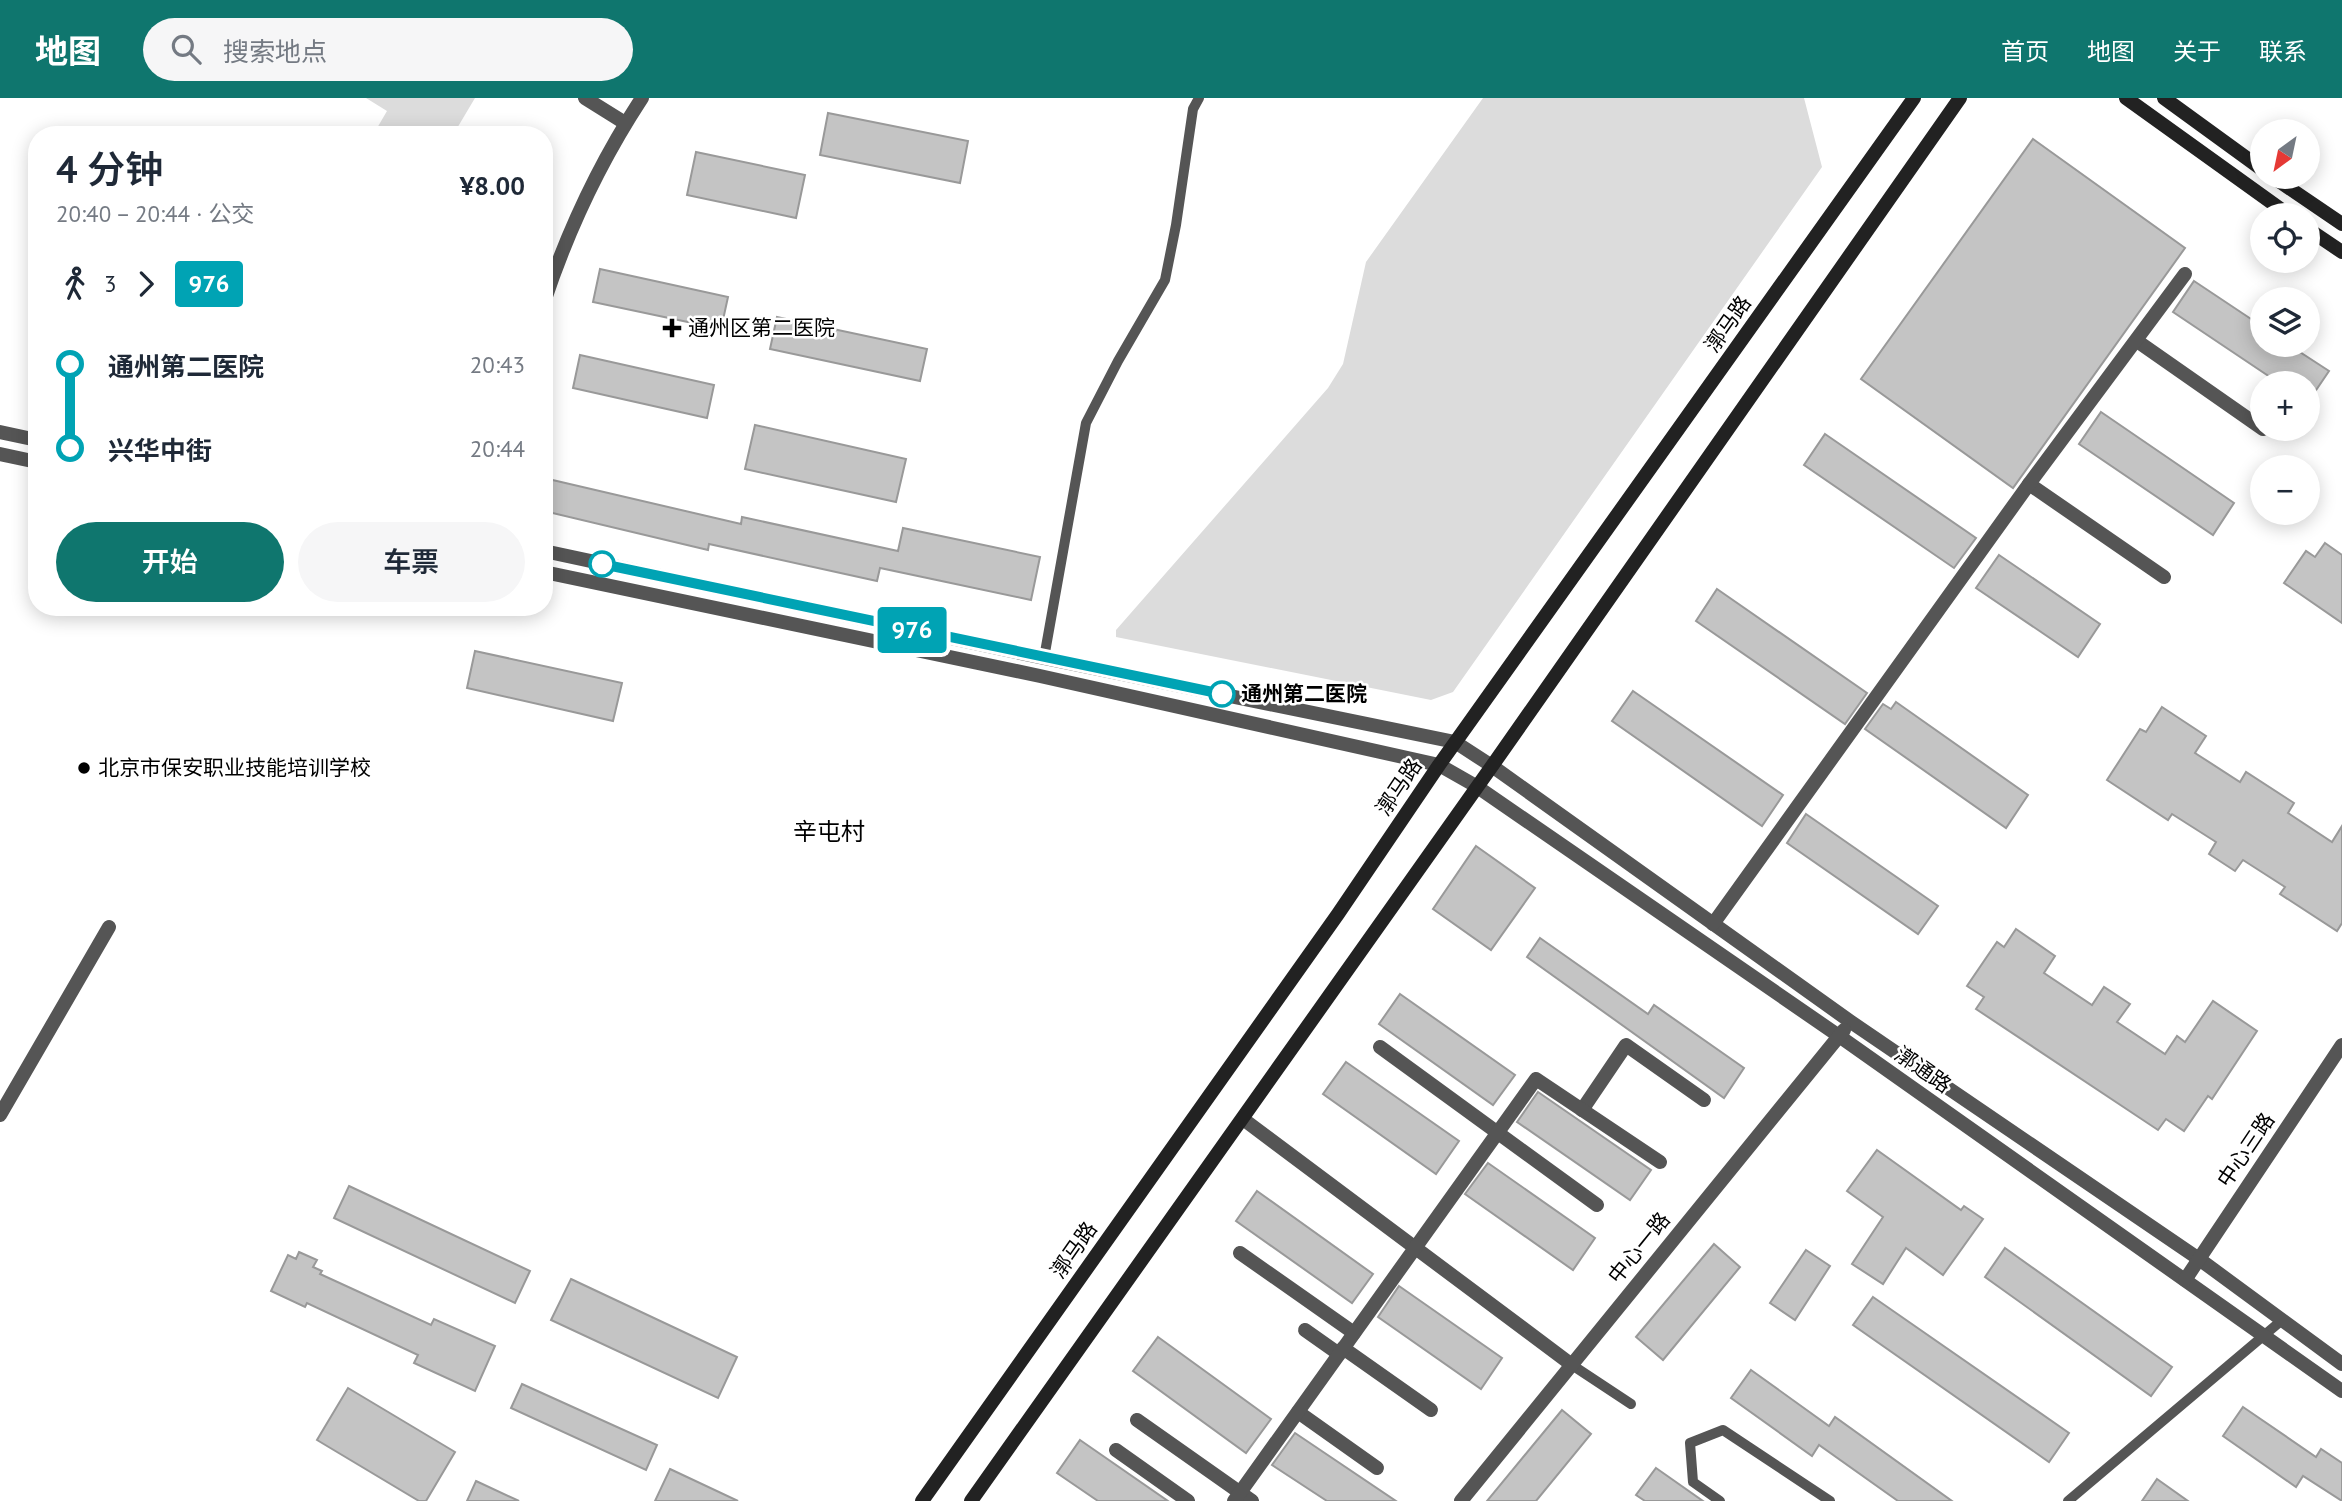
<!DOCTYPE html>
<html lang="zh">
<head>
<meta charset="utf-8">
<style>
	:root { --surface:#fff; --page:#f6f6f7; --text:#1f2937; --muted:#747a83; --accent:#0f766e }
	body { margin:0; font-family:"PT Sans","Noto Sans SC",sans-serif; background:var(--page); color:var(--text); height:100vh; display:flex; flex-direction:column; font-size:26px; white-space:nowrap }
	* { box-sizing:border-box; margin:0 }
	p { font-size:23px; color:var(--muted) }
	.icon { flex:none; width:38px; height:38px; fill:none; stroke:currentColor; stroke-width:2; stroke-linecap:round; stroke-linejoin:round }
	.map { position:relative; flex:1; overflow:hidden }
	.panel { position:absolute; left:28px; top:28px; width:525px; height:490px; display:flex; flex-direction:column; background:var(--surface); border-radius:28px; box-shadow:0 4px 18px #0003 }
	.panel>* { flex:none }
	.badge { padding:0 14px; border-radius:5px; font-size:24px; line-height:46px }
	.needle { width:46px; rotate:213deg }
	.buttons { position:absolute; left:2250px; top:21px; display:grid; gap:14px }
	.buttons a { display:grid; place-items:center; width:70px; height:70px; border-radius:50%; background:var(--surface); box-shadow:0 4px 18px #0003; font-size:35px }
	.map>.badge { position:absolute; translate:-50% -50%; box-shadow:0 0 0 4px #fff }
	.legs { display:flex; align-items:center; gap:10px; height:77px; padding:0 28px; font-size:23px }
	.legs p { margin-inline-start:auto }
	.headline { display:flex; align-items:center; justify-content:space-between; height:119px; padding:0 28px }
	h1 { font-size:38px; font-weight:600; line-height:52px }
	.cta { display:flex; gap:14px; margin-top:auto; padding:14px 28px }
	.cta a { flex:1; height:80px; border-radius:42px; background:var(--accent); color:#fff; font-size:28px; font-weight:600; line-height:80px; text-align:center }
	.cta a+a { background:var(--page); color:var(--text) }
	ul { padding:0 28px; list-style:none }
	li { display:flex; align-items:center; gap:24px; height:84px; font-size:26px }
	li i { display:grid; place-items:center; width:10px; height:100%; margin:0 9px; background:currentColor }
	li i::after { content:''; width:18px; height:18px; margin:-9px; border:5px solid; border-radius:50%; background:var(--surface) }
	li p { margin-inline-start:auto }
	li:first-child i { background:linear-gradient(#0000 50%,currentColor 0) }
	li:last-child i { background:linear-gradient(currentColor 50%,#0000 0) }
	header { display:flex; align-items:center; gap:42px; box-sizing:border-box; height:98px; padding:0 35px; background:var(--accent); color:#fff }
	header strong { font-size:33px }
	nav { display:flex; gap:38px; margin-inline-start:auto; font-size:24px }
	.search { width:490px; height:63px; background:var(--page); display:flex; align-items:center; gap:18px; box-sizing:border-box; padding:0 24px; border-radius:38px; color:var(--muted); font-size:26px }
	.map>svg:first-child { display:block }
</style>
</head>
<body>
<header>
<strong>地图</strong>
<div class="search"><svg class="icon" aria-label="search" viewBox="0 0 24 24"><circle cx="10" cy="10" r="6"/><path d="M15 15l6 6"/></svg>搜索地点</div>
<nav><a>首页</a><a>地图</a><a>关于</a><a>联系</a></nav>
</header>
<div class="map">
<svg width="2342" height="1403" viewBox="0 0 2342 1403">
	<rect width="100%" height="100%" fill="#fff"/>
	<g fill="#dcdcdc">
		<path d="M366 0H475L453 37H373L387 13Z"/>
		<path d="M1483 0H1804L1822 69 1453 594 1431 602 1116 539V532L1328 290 1343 266 1366 164Z"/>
	</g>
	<g fill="#c4c4c4" stroke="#999" stroke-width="2">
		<path d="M828 15 968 43 960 85 820 57Z"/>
		<path d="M2033 41 2185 150 2013 390 1861 281Z"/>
		<path d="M696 54 805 77 796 120 687 97Z"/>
		<path d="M600 171 728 199 721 231 593 204Z"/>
		<path d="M2194 183 2263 229V247H2289L2329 273 2308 304V285H2279L2173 214Z"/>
		<path d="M777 219 927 251 920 283 770 251Z"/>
		<path d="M580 257 714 287 707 320 573 290Z"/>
		<path d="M2101 314 2234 405 2213 437 2079 346Z"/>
		<path d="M755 327 906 361 896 404 745 371Z"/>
		<path d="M1825 336 1976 440 1954 470 1804 367Z"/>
		<path d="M544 380 741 426 742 419 898 453 903 430 1040 459 1031 502 880 470 877 483 709 446 708 452 544 413Z"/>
		<path d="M2325 445 2342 457V525L2284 485 2306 453 2315 459Z"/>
		<path d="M1999 457 2100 526 2078 559 1976 490Z"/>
		<path d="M1717 491 1867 595 1845 626 1696 523Z"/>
		<path d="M475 553 622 585 613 623 467 590Z"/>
		<path d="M1633 593 1783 697 1762 728 1612 623Z"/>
		<path d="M1896 604 2028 697 2006 730 1865 631 1883 606 1891 611Z"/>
		<path d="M2162 609 2206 638 2195 655 2240 684 2246 674 2294 705 2288 715 2332 744 2342 728V825L2337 833 2280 796 2285 789 2243 762 2235 773 2209 756 2216 744 2172 716 2168 722 2107 682 2140 631 2146 634Z"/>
		<path d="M1806 716 1938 808 1918 836 1787 745Z"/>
		<path d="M1476 748 1535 790 1491 852 1433 811Z"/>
		<path d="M2016 831 2055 858 2044 875 2092 907 2104 889 2130 906 2117 924 2165 956 2177 938 2185 944 2213 903 2257 933 2212 1001 2208 998 2184 1033 2166 1021 2158 1032 1976 911 1984 899 1967 888 1997 844 2004 849Z"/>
		<path d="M1540 840 1648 916 1654 907 1744 970 1724 1000 1527 859Z"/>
		<path d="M1400 896 1515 977 1493 1007 1379 926Z"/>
		<path d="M1346 964 1459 1043 1436 1076 1323 996Z"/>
		<path d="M1538 994 1651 1072 1630 1102 1517 1024Z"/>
		<path d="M1877 1052 1961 1112 1964 1108 1983 1121 1943 1177 1906 1150 1883 1186 1852 1166 1883 1119 1847 1093Z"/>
		<path d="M1488 1065 1595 1140 1573 1172 1465 1096Z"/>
		<path d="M349 1088 530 1173 515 1205 334 1120Z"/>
		<path d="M1257 1093 1373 1176 1352 1205 1236 1123Z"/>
		<path d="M1714 1146 1740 1169 1663 1262 1636 1239Z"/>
		<path d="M2005 1150 2172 1269 2151 1298 1985 1179Z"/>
		<path d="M1806 1152 1830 1168 1795 1222 1770 1205Z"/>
		<path d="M299 1154 317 1162 313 1169 322 1173 320 1176 431 1227 434 1221 495 1248 475 1293 414 1265 418 1257 307 1205 305 1209 271 1193 288 1157 296 1161Z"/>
		<path d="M571 1181 737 1259 718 1300 551 1222Z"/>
		<path d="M1399 1188 1502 1260 1481 1291 1378 1219Z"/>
		<path d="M1873 1199 2069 1335 2049 1364 1853 1227Z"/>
		<path d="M1158 1239 1271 1321 1246 1355 1133 1273Z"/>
		<path d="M1751 1272 1829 1328 1835 1319 1952 1403H1898L1819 1347 1812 1358 1731 1300Z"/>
		<path d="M522 1286 657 1347 646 1372 511 1310Z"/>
		<path d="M348 1290 455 1354 426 1403H419L317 1342Z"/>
		<path d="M2243 1309 2316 1359 2321 1351 2342 1365V1403L2303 1378 2296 1389 2223 1338Z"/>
		<path d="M1562 1312 1591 1336 1536 1403H1487Z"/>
		<path d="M1295 1335 1396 1403H1327L1272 1367Z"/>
		<path d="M1080 1342 1168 1403H1098L1057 1375Z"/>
		<path d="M1656 1370 1703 1403H1645L1636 1397Z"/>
		<path d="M670 1371 738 1403H655Z"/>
		<path d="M2157 1381 2188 1403H2142Z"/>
		<path d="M476 1383 519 1403H467Z"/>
	</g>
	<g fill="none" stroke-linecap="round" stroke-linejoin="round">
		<g stroke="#555" stroke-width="10">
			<path d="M1044 560 1086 325 1118 263 1165 182 1176 127 1193 11 1199 0"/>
			<path d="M1572 1267 1631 1306"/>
			<path d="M1720 1403 1693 1384 1690 1345 1723 1332 1830 1403"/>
			<path d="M2068 1403 2281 1223"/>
		</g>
		<g stroke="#555" stroke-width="14">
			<path d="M2137 243 2263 331"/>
			<path d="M0 334 37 342"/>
			<path d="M0 356 37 364"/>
			<path d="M2029 386 2164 479"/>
			<path d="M544 453 1044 560 1455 644 1492 668 1851 924 2199 1161 2342 1266"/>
			<path d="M544 474 1040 578 1439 667 1476 688 1839 938 2342 1293"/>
			<path d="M1713 826 2029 386 2185 176"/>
			<path d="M1380 949 1597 1107"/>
			<path d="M1582 1012 1626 947 1704 1002"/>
			<path d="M0 1017 109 829"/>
			<path d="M1243 1021 1572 1267"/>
			<path d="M1240 1155 1354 1235"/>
			<path d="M2185 1182 2342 947"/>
			<path d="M1305 1232 1339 1256"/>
			<path d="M1343 1250 1431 1312"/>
			<path d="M1298 1314 1377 1370"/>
			<path d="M1137 1322 1252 1403"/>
			<path d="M1116 1352 1188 1403"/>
			<path d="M1234 1403 1536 981 1660 1064"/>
			<path d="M1461 1403 1844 932"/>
		</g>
		<g stroke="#555" stroke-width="14">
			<path d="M585 0 625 25"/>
			<path d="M544 204C568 132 600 64 642 0"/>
		</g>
		<g stroke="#222" stroke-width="14">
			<path d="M2126 0 2289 117"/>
			<path d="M2164 0 2263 72"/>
			<path d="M2273 79 2342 126"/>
			<path d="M2308 131 2342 154"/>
			<path d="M922 1403 1338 816 1439 667 1914 0"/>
			<path d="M971 1403 1492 668 1960 0"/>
		</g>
	</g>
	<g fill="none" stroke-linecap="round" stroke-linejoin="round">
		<g stroke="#fff" stroke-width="16">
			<path id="line-1" d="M602 466 1222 596"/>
		</g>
		<use href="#line-1" stroke="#00a3b4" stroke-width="10"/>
	</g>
	<g fill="#000" stroke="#fff" stroke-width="2.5">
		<path d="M668.5 219.5h7v7h7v7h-7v7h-7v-7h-7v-7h7z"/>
		<circle cx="84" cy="670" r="7"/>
	</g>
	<g fill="#fff" stroke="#00a3b4" stroke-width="3.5">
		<circle cx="602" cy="466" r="12"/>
		<circle cx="1222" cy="596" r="12"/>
	</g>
	<g text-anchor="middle" stroke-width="5" stroke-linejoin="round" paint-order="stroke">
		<g font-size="21" fill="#000" stroke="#fff">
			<text transform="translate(1728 226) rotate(-55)" y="7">漷马路</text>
			<text transform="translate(1399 689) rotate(-56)" y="7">漷马路</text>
			<text transform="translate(1923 972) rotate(35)" y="7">漷通路</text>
			<text transform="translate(2246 1052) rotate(-56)" y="7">中心三路</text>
			<text transform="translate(1639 1150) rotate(-51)" y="7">中心一路</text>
			<text transform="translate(1074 1152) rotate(-55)" y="7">漷马路</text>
		</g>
		<g font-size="21" fill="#000" stroke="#fff" text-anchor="start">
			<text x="688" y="237">通州区第二医院</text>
			<text x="98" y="677">北京市保安职业技能培训学校</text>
		</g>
		<g font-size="21" font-weight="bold" fill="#000" stroke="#fff" text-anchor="start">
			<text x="1241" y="603">通州第二医院</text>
		</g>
		<g font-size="24" fill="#000" stroke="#fff">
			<text x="829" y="742">辛屯村</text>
		</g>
	</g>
</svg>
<div class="buttons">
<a><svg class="needle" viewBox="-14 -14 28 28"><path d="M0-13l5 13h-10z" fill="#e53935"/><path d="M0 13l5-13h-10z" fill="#747a83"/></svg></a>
<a><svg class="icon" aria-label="locate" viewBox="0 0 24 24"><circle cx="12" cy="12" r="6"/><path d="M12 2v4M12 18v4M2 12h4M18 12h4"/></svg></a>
<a><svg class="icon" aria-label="layers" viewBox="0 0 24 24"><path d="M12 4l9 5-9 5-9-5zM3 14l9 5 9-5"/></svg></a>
<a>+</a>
<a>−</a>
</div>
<b class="badge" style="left:912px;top:532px;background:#00a3b4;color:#fff">976</b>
<section class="panel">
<div class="headline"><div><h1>4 分钟</h1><p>20:40 – 20:44 · 公交</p></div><b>¥8.00</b></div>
<div class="legs"><svg class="icon" aria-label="walk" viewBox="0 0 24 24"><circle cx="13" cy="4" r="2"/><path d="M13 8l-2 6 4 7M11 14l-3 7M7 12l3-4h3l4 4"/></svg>3<svg class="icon" aria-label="forward" viewBox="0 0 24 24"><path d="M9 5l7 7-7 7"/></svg><b class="badge" style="background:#00a3b4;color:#fff">976</b></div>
<ul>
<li><i style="color:#00a3b4"></i><b>通州第二医院</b><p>20:43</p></li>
<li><i style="color:#00a3b4"></i><b>兴华中街</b><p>20:44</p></li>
</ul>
<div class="cta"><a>开始</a><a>车票</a></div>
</section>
</div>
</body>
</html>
